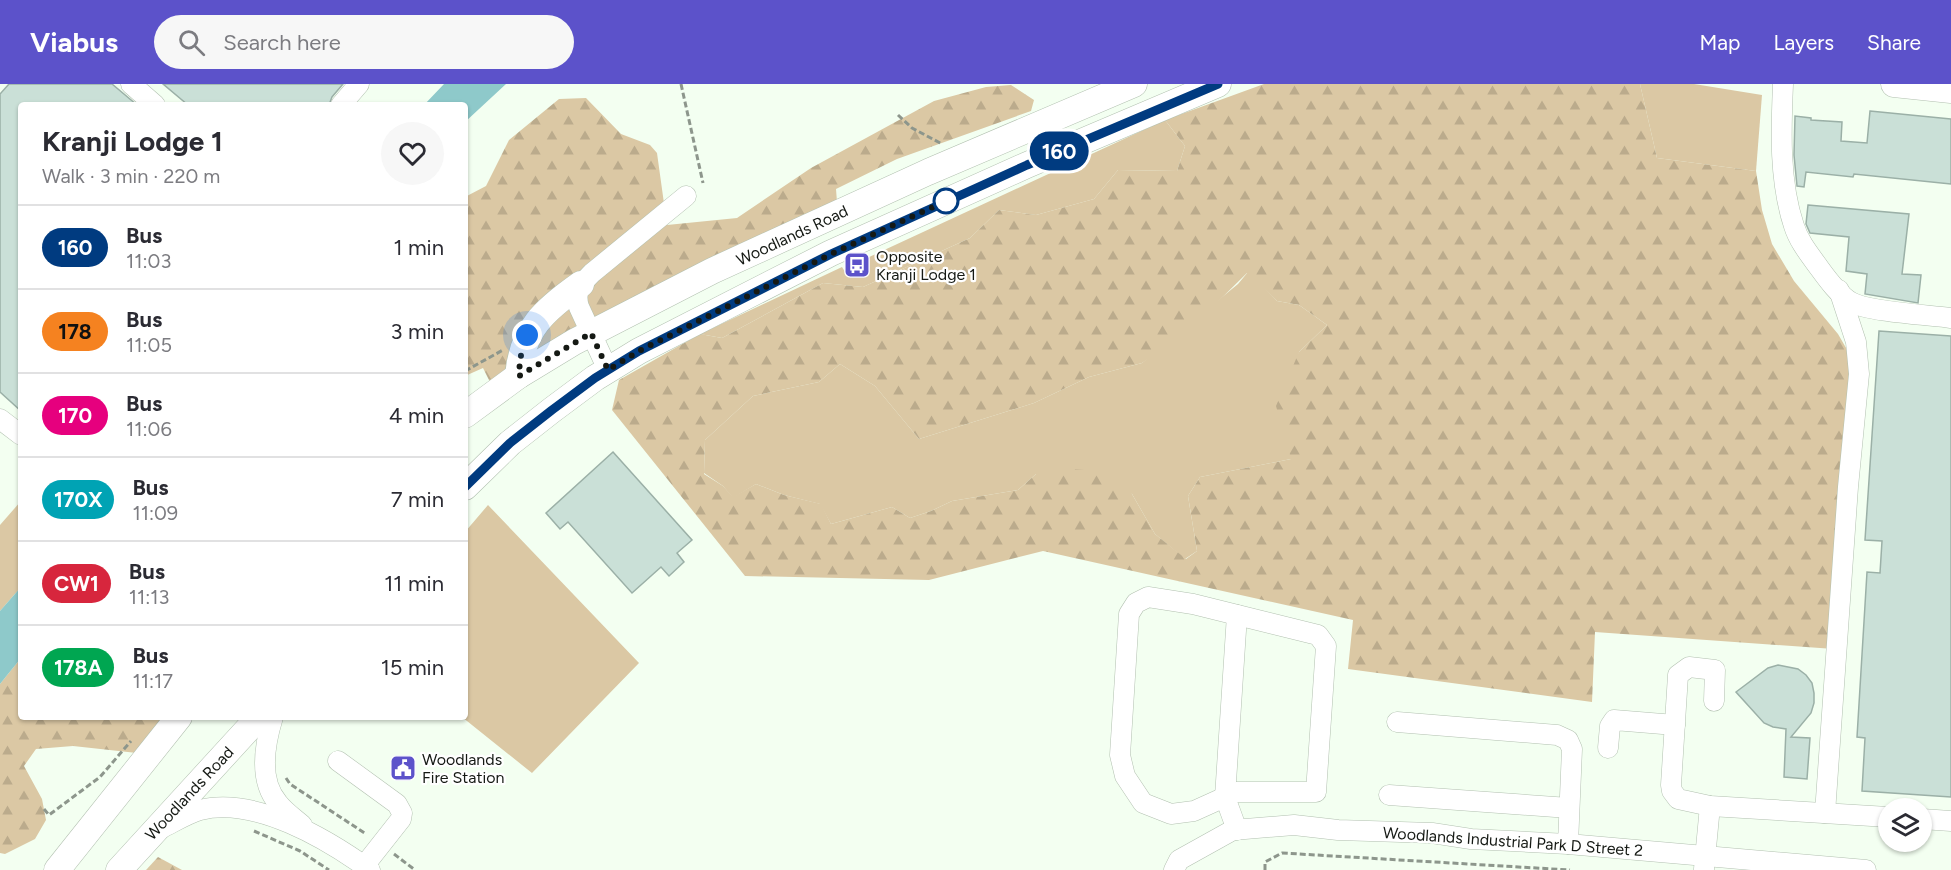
<!DOCTYPE html>
<html lang="en">
<head>
<meta charset="utf-8">
<style>
	:root { --surface:#fff; --page:#f7f7f7; --text:#2b2b33; --muted:#7c7c81; --line:#e1e1e2; --accent:#5c52ca }
	body { margin:0; font-family:Figtree,sans-serif; background:var(--page); color:var(--text); height:100vh; display:flex; flex-direction:column; font-size:22px; white-space:nowrap }
	* { box-sizing:border-box; margin:0 }
	p { font-size:20px; color:var(--muted) }
	.icon { flex:none; width:33px; height:33px; fill:none; stroke:currentColor; stroke-width:2; stroke-linecap:round; stroke-linejoin:round }
	.map { position:relative; flex:1; overflow:hidden }
	.panel { position:absolute; left:18px; top:18px; width:450px; height:618px; display:flex; flex-direction:column; background:var(--surface); border-radius:6px; box-shadow:0 2px 4px #0004 }
	.panel>* { flex:none }
	.badge { padding:0 12px; border-radius:20px; font-size:21px; line-height:39px }
	.controls { position:absolute; left:1878px; top:714px; display:grid; gap:12px }
	.controls a { display:grid; place-items:center; width:54px; height:54px; border-radius:50%; background:var(--surface); box-shadow:0 2px 4px #0004; font-size:30px }
	.you { position:absolute; width:30px; height:30px; margin:-15px; border:4px solid #fff; border-radius:50%; background:#1a73e8; box-shadow:0 0 0 9px #1a73e833 }
	.map>.badge { position:absolute; translate:-50% -50%; box-shadow:0 0 0 3px #fff }
	.round { display:grid; place-items:center; flex:none; width:63px; height:63px; border-radius:32px; background:var(--page) }
	.head { display:flex; align-items:center; justify-content:space-between; height:102px; padding:0 24px }
	h1 { font-size:28px; font-weight:700; line-height:45px }
	ul { padding:0; list-style:none }
	li { display:flex; align-items:center; gap:18px; height:84px; padding:0 24px; border-top:2px solid var(--line) }
	li div { flex:1 }
	li b { display:block; font-size:22px }
	li em { font-style:normal }
	li .badge { min-width:66px; font-weight:700; text-align:center }
	header { display:flex; align-items:center; gap:36px; box-sizing:border-box; height:84px; padding:0 30px; background:var(--accent); color:#fff }
	header strong { font-size:28px }
	nav { display:flex; gap:33px; margin-inline-start:auto; font-size:21px }
	.search { width:420px; height:54px; background:var(--page); display:flex; align-items:center; gap:15px; box-sizing:border-box; padding:0 21px; border-radius:33px; color:var(--muted); font-size:22px }
	.map>svg:first-child { display:block }
</style>
</head>
<body>
<header>
<strong>Viabus</strong>
<div class="search"><svg class="icon" aria-label="search" viewBox="0 0 24 24"><circle cx="10" cy="10" r="6"/><path d="M15 15l6 6"/></svg>Search here</div>
<nav><a>Map</a><a>Layers</a><a>Share</a></nav>
</header>
<div class="map">
<svg width="1951" height="786" viewBox="0 0 1951 786">
	<defs>
		<pattern id="forest-firs" width="22" height="20" patternUnits="userSpaceOnUse" patternTransform="scale(1.5)"><rect width="22" height="20" fill="#dbc8a4"/><path d="M5 1l3.5 6h-7zM16 11l3.5 6h-7z" fill="#bbab8c"/></pattern>
	</defs>
	<rect width="100%" height="100%" fill="#f3fff1"/>
	<g fill="#dbc8a4">
		<path d="M1640 0H1694L1762 11 1756 87 1657 74Z"/>
		<path d="M1165 36 1185 62 1177 87 1118 86 1094 115 1036 131 999 126 970 154 863 203 823 199 722 254 700 250 842 183 847 191 869 180 867 174Z"/>
		<path d="M1248 188 1277 217 1299 221 1327 241 1299 268 1291 375 1200 393 1188 412 1197 467 1185 475 1155 450 1132 410 1036 390 1018 406 952 417 931 427 910 434 892 423 831 440 820 420 784 411 756 400 733 414 723 402 704 389 705 356 753 312 819 298 840 280 875 302 919 355 1034 319 1089 293 1142 279 1238 200Z"/>
		<path d="M21 417V503L0 527V441Z"/>
		<path d="M488 421 639 579 532 689 462 633H465V448Z"/>
	</g>
	<g fill="url(#forest-firs)" fill-rule="evenodd">
		<path d="M1264 0H1640L1657 74 1756 87 1762 126 1772 160 1794 197 1838 250 1849 269 1853 299 1834 565 1595 548 1592 618 1348 585 1353 536 1043 467 929 496 745 492 612 326 619 296 700 250 722 254 823 199 863 203 970 154 999 126 1036 131 1094 115 1118 86 1177 87 1185 62 1165 36ZM1247 189 1277 217 1299 221 1327 241 1299 268 1276 322 1291 375 1200 393 1188 412 1197 467 1186 475 1155 450 1132 410 1105 388 1074 385 1036 390 1018 406 952 417 931 427 910 434 892 423 831 440 821 420 784 411 756 400 733 413 723 402 704 390 705 356 753 312 819 298 840 280 875 302 919 355 1034 319 1089 293 1142 279 1185 250Z"/>
		<path d="M1011 1 1034 16 1031 27 897 75 836 105 837 118 493 304 483 284 465 292V113L486 102 509 56 559 15 586 14 621 50 650 61 657 69 667 141 737 134 811 84 934 17 986 3Z"/>
		<path d="M21 574V633H167L137 669 73 662 36 665 24 682 42 715 46 736 35 755 5 770 0 769V600Z"/>
		<path d="M158 773 182 786H146Z"/>
	</g>
	<g fill="#8ec9ca">
		<path d="M444 0H506L465 38V21H424Z"/>
		<path d="M21 503V574L0 600V527Z"/>
	</g>
	<g fill="#cae0d7" stroke="#9bb0a7" stroke-width="1.5">
		<path d="M9 0H112L137 21H21V327L0 308V10Z"/>
		<path d="M163 0H343L332 13 329 21H188Z"/>
		<path d="M1870 27 1951 35V100L1854 90 1853 93 1806 88 1804 103 1797 102 1794 71 1795 32 1811 34V36L1842 38 1841 57 1867 59Z"/>
		<path d="M1808 121 1909 130 1902 190 1921 191 1918 219 1865 210 1867 190 1846 187 1849 153 1810 149 1806 140Z"/>
		<path d="M1879 247 1951 252V713L1862 707 1865 654 1857 653 1867 488 1880 489 1882 457 1865 456Z"/>
		<path d="M613 368 692 456 677 469 684 478 669 492 661 483 632 509 568 438 560 445 546 429Z"/>
		<path d="M1778 581 1798 585 1806 591 1812 599 1814 609V619L1811 629 1791 653 1810 654 1807 695 1784 693 1786 645 1773 643 1764 639 1736 608 1768 584Z"/>
	</g>
	<g fill="none" stroke-linecap="round" stroke-linejoin="round">
		<g stroke="#b2c0b0" stroke-width="21">
			<g id="minor">
				<path d="M131 0 155 21"/>
				<path d="M1783 0C1781 46 1779 97 1794 142 1799 158 1810 171 1820 185 1828 196 1839 211 1851 218 1868 228 1929 231 1951 234"/>
				<path d="M341 21 359 0"/>
				<path d="M608 286 579 223C574 207 581 200 592 189L686 112"/>
				<path d="M0 335 21 351"/>
				<path d="M1148 513 1193 520 1318 551 1326 562 1316 708H1236L1194 727 1171 730 1143 719 1125 692 1120 671 1129 530 1136 519Z"/>
				<path d="M1237 531 1225 713 1237 746"/>
				<path d="M1714 617 1715 586 1689 583 1678 591 1671 701 1672 707 1678 715 1710 722 1888 733"/>
				<path d="M273 633C265 659 258 696 278 719 284 727 294 734 302 741"/>
				<path d="M1397 638 1557 651 1568 656 1572 665 1568 760"/>
				<path d="M1608 664 1610 642 1614 636 1675 641"/>
				<path d="M338 677 397 720 402 729 401 735 364 782"/>
				<path d="M1389 711 1569 724"/>
				<path d="M1825 729 1848 403 1859 290 1856 258 1839 206"/>
				<path d="M1922 735 1951 737"/>
				<path d="M162 744C174 738 187 730 200 726 255 712 327 755 370 786"/>
				<path d="M1704 785 1710 722"/>
				<path d="M1174 786 1179 776 1233 746 1294 741 1338 746 1432 749 1471 755 1568 760 1866 786"/>
			</g>
		</g>
		<g stroke="#b2c0b0" stroke-width="27">
			<g id="major">
				<path d="M1894 0 1951 6"/>
				<path d="M518 292C522 245 544 226 581 200"/>
				<path d="M465 331 518 292 574 258 712 187 928 88 1134 0"/>
				<path d="M465 403 510 359 552 326 595 294 639 267 831 169 1027 81 1218 0"/>
				<path d="M57 786 179 633"/>
				<path d="M119 786 259 633"/>
			</g>
		</g>
		<g stroke="#8d968c" stroke-width="3" stroke-dasharray="6 3" stroke-linecap="butt">
			<path d="M681 0 703 99"/>
			<path d="M898 31 912 44 942 60"/>
			<path d="M465 287 503 266"/>
			<path d="M286 694 290 700 366 750"/>
			<path d="M44 725 49 731 100 693 131 657"/>
			<path d="M254 747 300 767 329 786"/>
			<path d="M394 770 415 786"/>
			<path d="M1265 786V778L1282 769 1570 786"/>
		</g>
		<use href="#minor" stroke="#fff" stroke-width="20"/>
		<use href="#major" stroke="#fff" stroke-width="26"/>
	</g>
	<g fill="none" stroke-linecap="round" stroke-linejoin="round">
		<g stroke="#fff" stroke-width="14">
			<path id="line" d="M465 403 510 359 552 326 595 294 639 267 831 170 1027 81 1218 0"/>
		</g>
		<use href="#line" stroke="#003b80" stroke-width="9"/>
		<path stroke="#151914" stroke-width="6" stroke-dasharray="0 10.8" d="M527 251 520 275 519 292 591 249 608 286 639 267 831 170 946 117"/>
	</g>
	<defs>
		<g id="bus-square" transform="scale(1.35)"><rect x="-9" y="-9" width="18" height="18" rx="4" fill="#5c52ca" stroke="#fff"/><path d="M-5-6H5V4H4V6H2V4H-2V6H-4V4H-5ZM-3.5-4V0h7V-4ZM-3.5 1.2v1.5H-2V1.2ZM2 1.2v1.5H3.5V1.2Z" fill="#fff"/></g>
		<g id="civic-square" transform="scale(1.35)"><rect x="-9" y="-9" width="18" height="18" rx="4" fill="#5c52ca" stroke="#fff"/><path d="M-.6-6.5H3V-4.5H.6V-3L4-1V1h2V6H-6V1h2V-1L-.6-3ZM-1.2 2.5V6h2.4V2.5Z" fill="#fff"/></g>
	</defs>
	<g fill-rule="evenodd">
		<use href="#bus-square" x="857" y="181"/>
		<use href="#civic-square" x="403" y="684"/>
	</g>
	<circle fill="#fff" stroke="#003b80" stroke-width="3" cx="946" cy="117" r="12"/>
	<g text-anchor="middle" stroke-width="4.5" stroke-linejoin="round" paint-order="stroke">
		<g font-size="16" fill="#151914" stroke="#fff">
			<text transform="translate(792 151) rotate(-25)" y="6">Woodlands Road</text>
			<text transform="translate(189 709) rotate(-47)" y="6">Woodlands Road</text>
			<text transform="translate(1513 757) rotate(4)" y="6">Woodlands Industrial Park D Street 2</text>
		</g>
		<g font-size="16" fill="#151914" stroke="#fff" text-anchor="start">
			<text x="876" y="178">Opposite<tspan x="876" dy="18">Kranji Lodge 1</tspan></text>
			<text x="422" y="681">Woodlands<tspan x="422" dy="18">Fire Station</tspan></text>
		</g>
	</g>
</svg>
<div class="controls">
<a><svg class="icon" aria-label="layers" viewBox="0 0 24 24"><path d="M12 4l9 5-9 5-9-5zM3 14l9 5 9-5"/></svg></a>
</div>
<div class="you" style="left:527px;top:251px"></div>
<b class="badge" style="left:1059px;top:67px;background:#003b80;color:#fff">160</b>
<section class="panel">
<div class="head"><div><h1>Kranji Lodge 1</h1><p>Walk · 3 min · 220 m</p></div><a class="round"><svg class="icon" aria-label="heart" viewBox="0 0 24 24"><path d="M12 20l-8-8c-3-5 5-10 8-4 3-6 11-1 8 4z"/></svg></a></div>
<ul>
<li><span class="badge" style="background:#003b80;color:#fff">160</span><div><b>Bus</b><p>11:03</p></div><em>1 min</em></li>
<li><span class="badge" style="background:#f58220;color:#111">178</span><div><b>Bus</b><p>11:05</p></div><em>3 min</em></li>
<li><span class="badge" style="background:#e6007e;color:#fff">170</span><div><b>Bus</b><p>11:06</p></div><em>4 min</em></li>
<li><span class="badge" style="background:#00a3b4;color:#fff">170X</span><div><b>Bus</b><p>11:09</p></div><em>7 min</em></li>
<li><span class="badge" style="background:#d7263d;color:#fff">CW1</span><div><b>Bus</b><p>11:13</p></div><em>11 min</em></li>
<li><span class="badge" style="background:#00a651;color:#fff">178A</span><div><b>Bus</b><p>11:17</p></div><em>15 min</em></li>
</ul>
</section>
</div>
</body>
</html>
